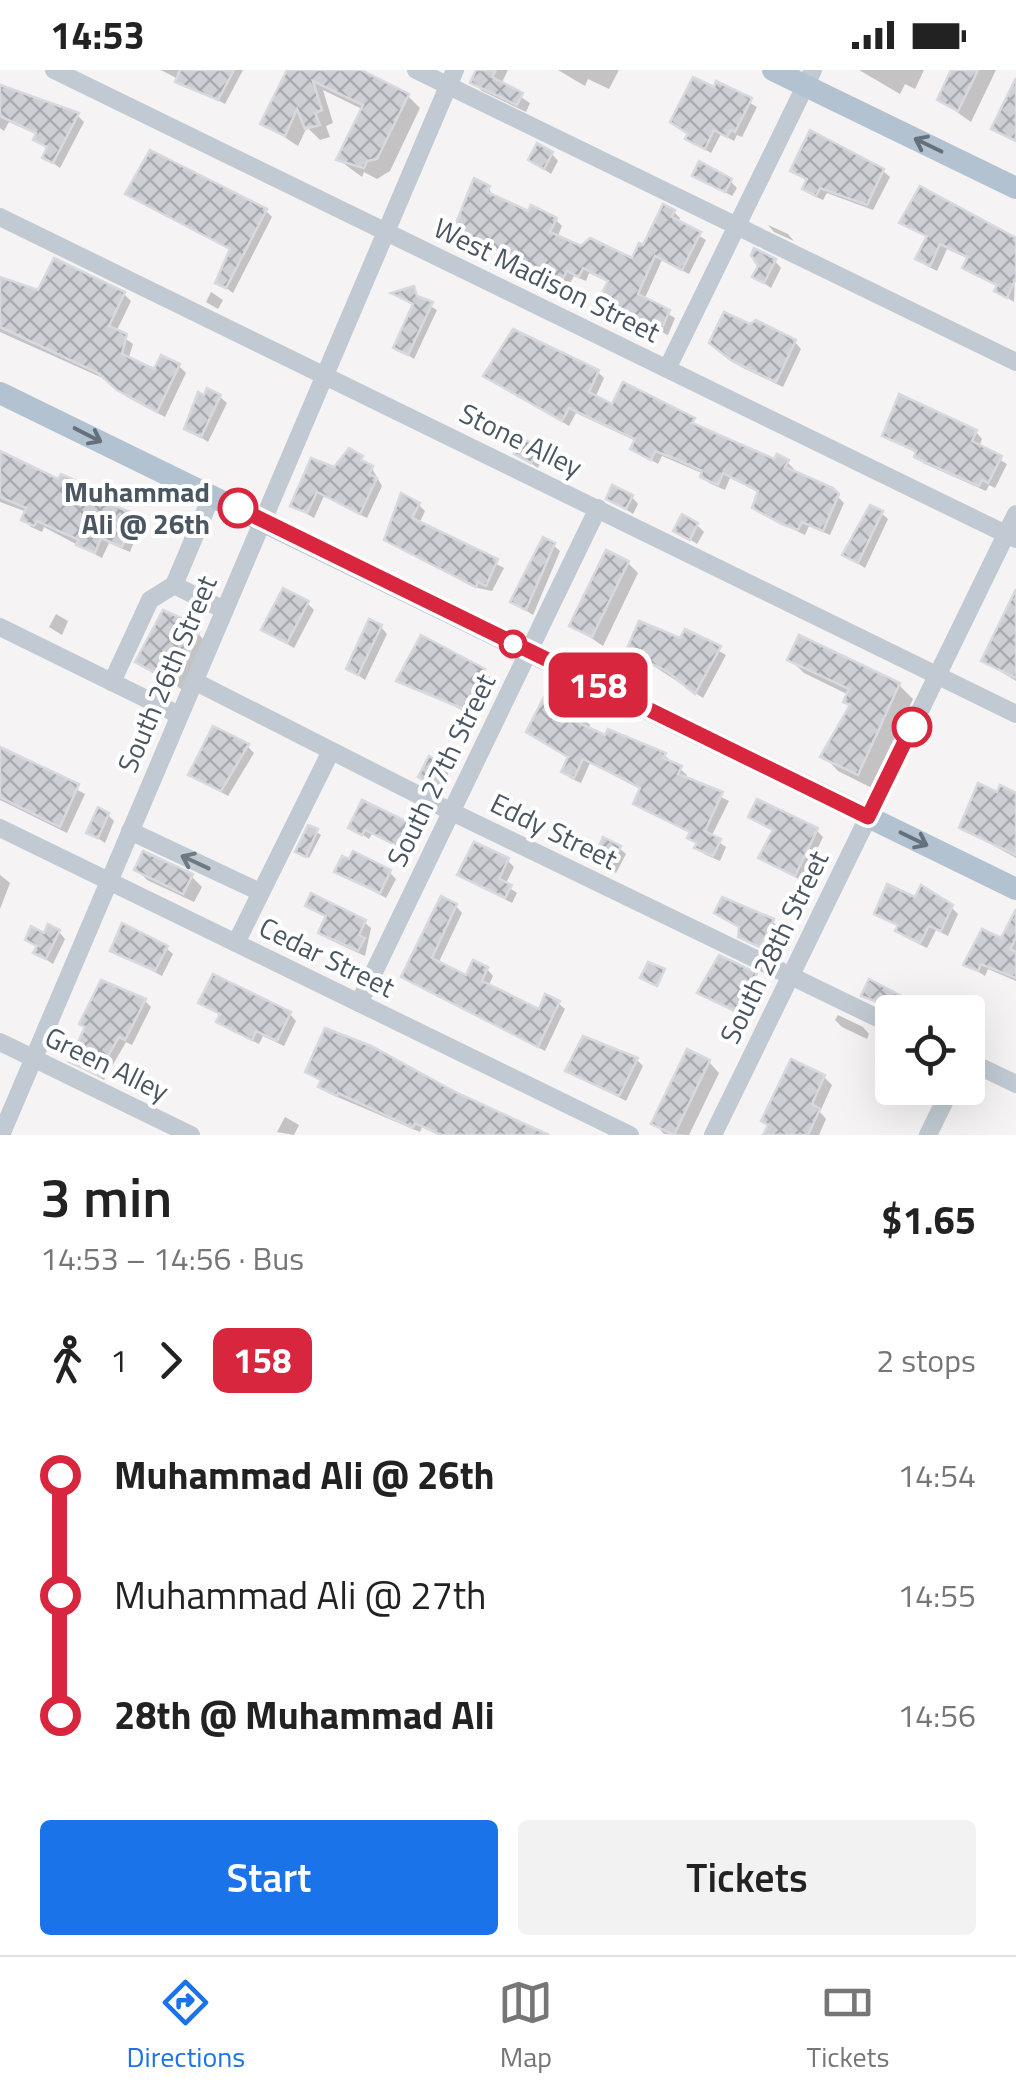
<!DOCTYPE html>
<html lang="en">
<head>
<meta charset="utf-8">
<style>
	:root { --surface:#fff; --page:#f2f2f2; --text:#222; --muted:#767676; --line:#e0e0e0; --accent:#1a73e8 }
	body { margin:0; font-family:"Titillium Web",sans-serif; background:var(--page); color:var(--text); height:100vh; display:flex; flex-direction:column; font-size:38px; white-space:nowrap }
	* { box-sizing:border-box; margin:0 }
	p { font-size:32px; color:var(--muted) }
	.icon { flex:none; width:55px; height:55px; fill:none; stroke:currentColor; stroke-width:2; stroke-linecap:round; stroke-linejoin:round }
	.map { position:relative; height:1065px; overflow:hidden }
	.sheet { display:flex; flex-direction:column; background:var(--surface); flex:1 }
	.sheet>* { flex:none }
	.badge { padding:0 20px; border-radius:15px; font-size:35px; line-height:65px }
	.buttons { position:absolute; left:875px; top:925px; display:grid; gap:20px }
	.buttons a { display:grid; place-items:center; width:110px; height:110px; border-radius:10px; background:var(--surface); box-shadow:0 10px 40px #0002; font-size:50px }
	.map>.badge { position:absolute; translate:-50% -50%; box-shadow:0 0 0 5px #fff }
	.legs { display:flex; align-items:center; gap:15px; height:110px; padding:0 40px; font-size:32px }
	.legs p { margin-inline-start:auto }
	.summary { display:flex; align-items:center; justify-content:space-between; height:170px; padding:0 40px }
	h1 { font-size:55px; font-weight:600; line-height:75px }
	.button { display:flex; gap:20px; margin-top:auto; padding:20px 40px }
	.button a { flex:1; height:115px; border-radius:10px; background:var(--accent); color:#fff; font-size:40px; font-weight:600; line-height:115px; text-align:center }
	.button a+a { background:var(--page); color:var(--text) }
	ul { padding:0 40px; list-style:none }
	li { display:flex; align-items:center; gap:35px; height:120px; font-size:38px }
	li i { display:grid; place-items:center; width:15px; height:100%; margin:0 12px; background:currentColor }
	li i::after { content:''; width:25px; height:25px; margin:-12px; border:8px solid; border-radius:50%; background:var(--surface) }
	li p { margin-inline-start:auto }
	li:first-child i { background:linear-gradient(#0000 50%,currentColor 0) }
	li:last-child i { background:linear-gradient(currentColor 50%,#0000 0) }
	.status { display:flex; justify-content:space-between; align-items:center; height:70px; padding:0 50px; background:var(--surface); direction:ltr }
	.status svg { height:28px; fill:currentColor }
	.tabs { display:flex; justify-content:space-around; align-items:center; height:140px; border-top:2px solid var(--line); background:var(--surface); font-size:28px; color:var(--muted) }
	.tabs a { display:grid; justify-items:center; gap:5px }
	.tabs .selected { color:var(--accent) }
	.map>svg:first-child { display:block }
</style>
</head>
<body>
<div class="status"><b>14:53</b><svg viewBox="0 0 49 12"><path d="M0 12V9h3v3zM5 12V6h3v6zM10 12V3h3v9zM15 12V0h3v12zM26 1h20v11H26zM47 4h2v5h-2z"/></svg></div>
<div class="map">
<svg width="1016" height="1065" viewBox="0 0 1016 1065">
	<defs>
		<pattern id="building-cross-hatch" width="8" height="8" patternUnits="userSpaceOnUse" patternTransform="scale(2.5)"><rect width="8" height="8" fill="#cdcfd5"/><path d="M0 0l8 8M0 8l8-8" fill="none" stroke="#a8abb0"/></pattern>
	</defs>
	<rect width="100%" height="100%" fill="#f5f3f3"/>
	<g fill="#0003">
		<path d="M161 0H243L225 34Z"/>
		<path d="M290 0H355L408 26 420 38 390 101 377 109 364 102 362 107 339 90 364 40 323 20 333 53 326 56 330 67 320 70 307 57 298 76 263 53Z"/>
		<path d="M478 0H508L501 14 530 33 526 42 482 21 473 12Z"/>
		<path d="M558 0H619L609 19 588 9 585 16Z"/>
		<path d="M859 0H924L915 19 905 14 900 24Z"/>
		<path d="M954 0H996L971 52 940 30Z"/>
		<path d="M718 14 757 37 742 67 737 65 734 71 721 64 711 83 688 69Z"/>
		<path d="M0 26 77 45 84 52 60 98 45 87 48 79 36 70 38 65 9 52 4 61 0 58Z"/>
		<path d="M552 84 558 91 551 104 531 90Z"/>
		<path d="M793 100 883 101 890 107 873 140 827 123 823 130 812 125 805 118 809 111Z"/>
		<path d="M695 105 730 111 737 118 732 126Z"/>
		<path d="M489 118 493 128 529 145 556 150 562 156 557 168 581 180 633 191 674 142 680 148 678 153 706 170 689 204 662 190 644 230 675 248 668 265 607 239 600 233 610 213 589 203 586 211 574 206 569 215 473 169 471 173 462 169 455 162Z"/>
		<path d="M128 123 266 141 272 147 233 223 218 212 232 181Z"/>
		<path d="M902 152 1016 173 1014 232 997 221 999 217 972 204 965 198 969 189 947 179 937 201 925 195 918 189 928 168Z"/>
		<path d="M768 155 788 164 794 171 774 162Z"/>
		<path d="M775 191 781 198 771 218 755 207Z"/>
		<path d="M0 208 40 224H124L131 231 116 262 133 274 128 290 156 303 179 296 186 303 165 347 127 327 107 310 0 262Z"/>
		<path d="M413 219 420 230 437 240 414 289 396 277 415 236 396 224Z"/>
		<path d="M211 222 223 230 218 239 206 232Z"/>
		<path d="M795 272 801 279 783 317 741 297 719 279Z"/>
		<path d="M598 302 604 308 595 328 787 392 794 399 791 403 837 426 844 433 830 465 809 456 805 465 762 444 755 437 760 423 730 408 725 420 709 413 704 404 662 386 658 394 633 379 636 371 576 343 569 356 487 306Z"/>
		<path d="M220 327 227 333 208 372 187 358Z"/>
		<path d="M976 362 982 369 979 377 1007 394 995 418 989 415 986 421 923 393 918 384 885 366Z"/>
		<path d="M538 379 544 385 538 398 517 384Z"/>
		<path d="M0 385 60 413 96 422 103 429 101 433 134 446 141 454 130 482 109 473 102 488 44 457 42 462 31 457 24 450 27 442 0 432Z"/>
		<path d="M371 397 382 416 367 448 324 426 314 448 293 436 335 400Z"/>
		<path d="M632 427 638 434 633 444 609 428Z"/>
		<path d="M419 435 425 441 419 454 504 498 492 521 473 517 387 469Z"/>
		<path d="M881 443 888 449 865 498 845 485Z"/>
		<path d="M697 455 704 462 697 474 676 460Z"/>
		<path d="M553 475 560 481 533 545 513 532Z"/>
		<path d="M628 493 638 503 603 576 572 555Z"/>
		<path d="M1016 522V611L984 591Z"/>
		<path d="M307 533 314 540 294 578 264 560Z"/>
		<path d="M163 543 191 555 208 575 186 622 138 592Z"/>
		<path d="M56 544 68 551 62 565 49 557Z"/>
		<path d="M381 557 387 564 365 610 349 599Z"/>
		<path d="M686 563 726 585 703 628 629 580 682 571Z"/>
		<path d="M790 589 899 615 913 629 872 718 838 701 824 686 851 637 846 631 849 625 804 603Z"/>
		<path d="M484 601 490 607 475 646 399 611Z"/>
		<path d="M584 649 590 655 588 660 664 685 687 705 685 709 729 731 711 767 726 777 720 791 704 784 692 764 643 740 636 733 642 720 590 693 581 713 570 708 564 702 570 689 529 662Z"/>
		<path d="M247 676 254 683 228 726 191 705Z"/>
		<path d="M0 679 85 724 67 763 0 730Z"/>
		<path d="M442 696 448 703 446 723 421 706Z"/>
		<path d="M1016 725V788L962 758 998 726Z"/>
		<path d="M108 745 114 751 105 773 89 762Z"/>
		<path d="M752 747 816 760 823 767 802 811 761 788 774 762Z"/>
		<path d="M408 755 414 762 405 781 372 764 369 769 351 757Z"/>
		<path d="M310 758 321 765 309 788 301 784Z"/>
		<path d="M619 778 626 784 616 803 596 790Z"/>
		<path d="M507 790 514 797 505 815 517 823 512 833 460 805Z"/>
		<path d="M137 799 191 806 202 817 194 832 147 810Z"/>
		<path d="M337 802H389L396 809 386 828Z"/>
		<path d="M0 805 10 813 0 839Z"/>
		<path d="M917 830 951 837 958 844 948 866 936 860 927 878 905 867 900 858 877 843Z"/>
		<path d="M308 835 364 852 371 858 365 886 328 869 321 863 328 848Z"/>
		<path d="M456 836 462 843 438 894 468 908 487 899 493 906 488 917 540 942 558 933 565 939 545 981 404 907Z"/>
		<path d="M717 843 772 851 778 857 766 881 747 872 742 858Z"/>
		<path d="M59 862 65 869 53 894 36 883 38 878 28 869Z"/>
		<path d="M1016 862V911L988 899 985 906 966 894Z"/>
		<path d="M166 878 173 884 162 906 113 880Z"/>
		<path d="M755 906 762 912 746 948 701 923Z"/>
		<path d="M214 908 290 944 296 951 284 976 263 966 259 974 226 958 219 952 222 946 201 933Z"/>
		<path d="M864 926 910 933 917 940 893 942Z"/>
		<path d="M145 931 151 937 132 975 126 972 104 1010 72 991Z"/>
		<path d="M838 945 863 957 869 964 867 969 842 957 835 950Z"/>
		<path d="M326 962 434 1010 541 1065H438L422 1057 420 1062 328 1023 323 1012 308 1001Z"/>
		<path d="M637 990 643 996 626 1031 568 1000Z"/>
		<path d="M709 992 719 1003 689 1065 664 1064 654 1053Z"/>
		<path d="M824 1007 832 1015 820 1042 826 1049 819 1065H766L769 1057 764 1051Z"/>
		<path d="M923 1018H948L938 1035 921 1023Z"/>
		<path d="M285 1047 299 1055 294 1065 277 1062Z"/>
	</g>
	<g fill="url(#building-cross-hatch)" stroke="#d7d9de" stroke-width="2.5">
		<path d="M180 0H234L218 30 175 12Z"/>
		<path d="M287 0H361L409 24 377 89 367 91 364 98 336 90 363 35 313 11 322 40 315 43 320 55 305 59 297 39 285 66 260 54Z"/>
		<path d="M476 0H496L492 7 523 23 517 35 470 13Z"/>
		<path d="M951 0H978L958 41 937 30Z"/>
		<path d="M693 7 714 17 716 11 752 28 735 62 731 60 727 67 714 60 705 79 685 69 688 64 670 52Z"/>
		<path d="M1016 8V71L991 59Z"/>
		<path d="M0 15 79 43 53 93 42 88 47 77 33 70 36 63 0 46Z"/>
		<path d="M810 60 884 99 867 135 820 118 816 126 802 119 807 109 790 101Z"/>
		<path d="M537 73 553 82 544 99 528 90Z"/>
		<path d="M150 80 267 139 226 218 215 213 230 179 125 124Z"/>
		<path d="M699 91 732 109 725 122 692 106Z"/>
		<path d="M474 108 490 116 487 122 528 141 531 135 557 148 550 162 581 176 590 168 632 188 639 173 643 175 663 134 675 140 672 147 701 162 682 200 655 186 638 224 670 240 661 260 597 233 608 211 583 198 579 207 567 201 562 210 466 165 464 169 452 163Z"/>
		<path d="M920 116 1016 168V208L1007 228 994 221 997 215 962 198 968 187 940 174 930 196 915 189 927 166 899 153Z"/>
		<path d="M754 178 776 189 764 213 752 207 758 196 751 185Z"/>
		<path d="M54 188 125 222 109 256 127 264 122 284 154 299 161 285 180 294 157 342 117 320 98 303 0 257V207L38 220Z"/>
		<path d="M414 216 417 226 433 232 408 285 393 278 413 234 391 223Z"/>
		<path d="M724 242 750 254 756 250 796 270 776 312 732 291 709 273Z"/>
		<path d="M513 259 599 300 589 322 612 334 623 312 695 348 692 353 774 389 777 384 789 390 785 397 833 418 839 424 823 461 802 452 798 460 782 454 752 438 758 421 723 403 718 415 700 407 702 401 676 389 655 381 651 390 630 379 635 369 569 338 562 351 483 306Z"/>
		<path d="M207 318 221 325 201 367 184 359 198 322 204 325Z"/>
		<path d="M899 324 977 360 972 371 1002 386 988 413 982 410 979 416 931 395 914 387 916 381 882 366Z"/>
		<path d="M521 368 539 377 531 393 514 384Z"/>
		<path d="M349 378 363 386 361 390 373 396 369 404 377 408 360 444 317 422 307 443 290 436 311 388 334 397Z"/>
		<path d="M0 381 58 409 61 404 97 420 93 428 136 444 122 477 101 468 95 483 76 475 79 470 37 451 34 456 21 450 26 438 0 427Z"/>
		<path d="M612 415 633 425 626 439 606 429Z"/>
		<path d="M401 423 420 433 412 448 498 489 486 516 478 512 476 517 384 470Z"/>
		<path d="M870 435 883 441 858 493 842 485Z"/>
		<path d="M682 444 698 453 690 470 673 461Z"/>
		<path d="M543 467 555 473 526 540 510 532Z"/>
		<path d="M606 480 629 491 592 567 569 556Z"/>
		<path d="M283 518 309 531 287 573 261 560Z"/>
		<path d="M1016 519V608L981 591Z"/>
		<path d="M163 540 192 553 190 558 199 562 175 614 135 592Z"/>
		<path d="M369 549 382 555 358 605 346 599Z"/>
		<path d="M639 551 680 568 685 559 721 576 695 624 668 602 626 581Z"/>
		<path d="M421 565 485 599 469 641 396 611Z"/>
		<path d="M799 565 900 613 858 705 820 687 850 635 843 632 849 619 787 590Z"/>
		<path d="M544 627 585 647 581 654 605 665 608 659 666 683 663 688 682 696 678 704 723 722 705 761 721 769 713 786 694 778 697 773 687 768 690 762 633 734 640 718 628 711 583 689 574 708 561 702 568 687 526 662Z"/>
		<path d="M213 656 249 674 221 721 188 705Z"/>
		<path d="M0 677 79 714 60 757 0 727Z"/>
		<path d="M429 686 443 694 438 703 445 706 438 718 418 707Z"/>
		<path d="M978 713 997 722 1000 715 1016 723V785L959 758Z"/>
		<path d="M757 729 818 758 795 806 758 788 773 760 748 747Z"/>
		<path d="M362 730 410 753 398 776 365 760 362 765 348 758Z"/>
		<path d="M98 737 109 743 98 768 86 763Z"/>
		<path d="M308 755 318 759 306 787 295 782Z"/>
		<path d="M603 767 621 776 609 798 593 790Z"/>
		<path d="M474 772 509 788 499 809 512 815 505 828 457 805Z"/>
		<path d="M143 781 193 804 183 824 134 800Z"/>
		<path d="M353 781 391 800 380 823 334 802 342 786 349 789Z"/>
		<path d="M887 814 915 827 921 815 953 835 941 861 929 856 920 873 895 861 898 855 874 844Z"/>
		<path d="M311 823 366 850 359 865 365 868 358 881 318 863 326 846 305 836Z"/>
		<path d="M441 826 457 834 432 888 466 905 473 890 488 897 482 911 539 939 545 924 560 931 538 977 401 907Z"/>
		<path d="M722 827 774 849 760 877 738 867 739 857 714 843Z"/>
		<path d="M1016 839V868L1010 879 1016 882V908L981 894 978 901 963 895 982 859 1001 868Z"/>
		<path d="M122 853 168 876 155 901 110 881Z"/>
		<path d="M48 854 60 860 46 889 33 883 37 876 25 870 31 856 44 863Z"/>
		<path d="M719 885 757 903 739 943 697 923Z"/>
		<path d="M648 892 665 899 657 916 640 908Z"/>
		<path d="M213 904 291 942 277 971 256 961 252 970 216 952 220 944 198 933Z"/>
		<path d="M869 909 911 931 906 942 861 926Z"/>
		<path d="M101 910 146 929 125 970 119 967 97 1005 69 992 85 957 79 954Z"/>
		<path d="M325 958 371 976 457 1023 549 1065H441L415 1053 413 1058 338 1023 337 1026 318 1017 321 1010 305 1002Z"/>
		<path d="M583 966 638 988 619 1026 565 1001Z"/>
		<path d="M687 979 710 990 674 1065 651 1054Z"/>
		<path d="M791 989 825 1005 812 1034 820 1039 808 1065H763L768 1055 761 1051Z"/>
	</g>
	<g fill="none" stroke-linecap="round" stroke-linejoin="round">
		<g stroke="#c1cad2" stroke-width="18">
			<path d="M54 0 1016 469"/>
			<path d="M416 0 1016 292"/>
			<path d="M0 147 1016 644"/>
			<path d="M667 299 813 0"/>
			<path d="M174 515 224 540"/>
			<path d="M0 557 179 645"/>
			<path d="M194 611 452 742 892 955"/>
			<path d="M112 612 150 530 174 515 212 425"/>
			<path d="M0 758 630 1065"/>
			<path d="M130 761 260 822"/>
			<path d="M236 873 331 681"/>
			<path d="M359 933 598 438"/>
			<path d="M0 972 191 1065"/>
			<path d="M968 991 1016 1014"/>
			<path d="M1 1065 455 0"/>
			<path d="M713 1065 1016 444"/>
			<path d="M928 1065 951 1018"/>
		</g>
		<g stroke="#b3c2d1" stroke-width="22">
			<path d="M773 0 1016 118"/>
			<path d="M0 323 1016 819"/>
		</g>
	</g>
	<defs><path id="oneway-shaft" d="M-6 0H5M1.5-3L5.5 0L1.5 3" fill="none" stroke-width="1.6" stroke-linecap="round" stroke-linejoin="round" transform="scale(2.5)"/></defs>
	<g stroke="#64717d">
		<use href="#oneway-shaft" transform="translate(928 75) rotate(-154)"/>
		<use href="#oneway-shaft" transform="translate(88 365) rotate(27)"/>
		<use href="#oneway-shaft" transform="translate(914 769) rotate(26)"/>
	</g>
	<use stroke="#6e7983" href="#oneway-shaft" transform="translate(195 792) rotate(-155)"/>
	<g fill="none" stroke-linecap="round" stroke-linejoin="round">
		<g stroke="#fff" stroke-width="22">
			<path id="line-1" d="M238 438 868 747 912 657"/>
		</g>
		<use href="#line-1" stroke="#d7263d" stroke-width="15"/>
	</g>
	<g fill="#fff" stroke="#d7263d" stroke-width="5">
		<circle cx="238" cy="438" r="18"/>
		<circle cx="513" cy="574" r="12"/>
		<circle cx="912" cy="657" r="18"/>
	</g>
	<g text-anchor="middle" stroke-width="8" stroke-linejoin="round" paint-order="stroke">
		<g font-size="28" fill="#4a5661" stroke="#fff">
			<text transform="translate(547 210) rotate(26)" y="10">West Madison Street</text>
			<text transform="translate(521 370) rotate(26)" y="10">Stone Alley</text>
			<text transform="translate(167 604) rotate(-67)" y="10">South 26th Street</text>
			<text transform="translate(441 700) rotate(-64)" y="10">South 27th Street</text>
			<text transform="translate(554 761) rotate(26)" y="10">Eddy Street</text>
			<text transform="translate(774 877) rotate(-64)" y="10">South 28th Street</text>
			<text transform="translate(327 887) rotate(26)" y="10">Cedar Street</text>
			<text transform="translate(107 994) rotate(26)" y="10">Green Alley</text>
		</g>
		<g font-size="28" font-weight="bold" fill="#4a5661" stroke="#fff" text-anchor="end">
			<text x="210" y="432">Muhammad<tspan x="210" dy="32">Ali @ 26th</tspan></text>
		</g>
	</g>
</svg>
<div class="buttons">
<a><svg class="icon" aria-label="locate" viewBox="0 0 24 24"><circle cx="12" cy="12" r="6"/><path d="M12 2v4M12 18v4M2 12h4M18 12h4"/></svg></a>
</div>
<b class="badge" style="left:598px;top:615px;background:#d7263d;color:#fff">158</b>
</div>
<section class="sheet">
<div class="summary"><div><h1>3 min</h1><p>14:53 – 14:56 · Bus</p></div><b>$1.65</b></div>
<div class="legs"><svg class="icon" aria-label="walk" viewBox="0 0 24 24"><circle cx="13" cy="4" r="2"/><path d="M13 8l-2 6 4 7M11 14l-3 7M7 12l3-4h3l4 4"/></svg>1<svg class="icon" aria-label="forward" viewBox="0 0 24 24"><path d="M9 5l7 7-7 7"/></svg><b class="badge" style="background:#d7263d;color:#fff">158</b><p>2 stops</p></div>
<ul>
<li><i style="color:#d7263d"></i><b>Muhammad Ali @ 26th</b><p>14:54</p></li>
<li><i style="color:#d7263d"></i><span>Muhammad Ali @ 27th</span><p>14:55</p></li>
<li><i style="color:#d7263d"></i><b>28th @ Muhammad Ali</b><p>14:56</p></li>
</ul>
<div class="button"><a>Start</a><a>Tickets</a></div>
</section>
<nav class="tabs">
<a class="selected"><svg class="icon" aria-label="directions" viewBox="0 0 24 24"><path d="M12 3l9 9-9 9-9-9zM9 14v-3h6M13 9l2 2-2 2"/></svg>Directions</a>
<a><svg class="icon" aria-label="map" viewBox="0 0 24 24"><path d="M3 6l6-2 6 2 6-2v14l-6 2-6-2-6 2zM9 4v14M15 6v14"/></svg>Map</a>
<a><svg class="icon" aria-label="tickets" viewBox="0 0 24 24"><path d="M3 7h18v10H3zM15 7v10"/></svg>Tickets</a>
</nav>
</body>
</html>
